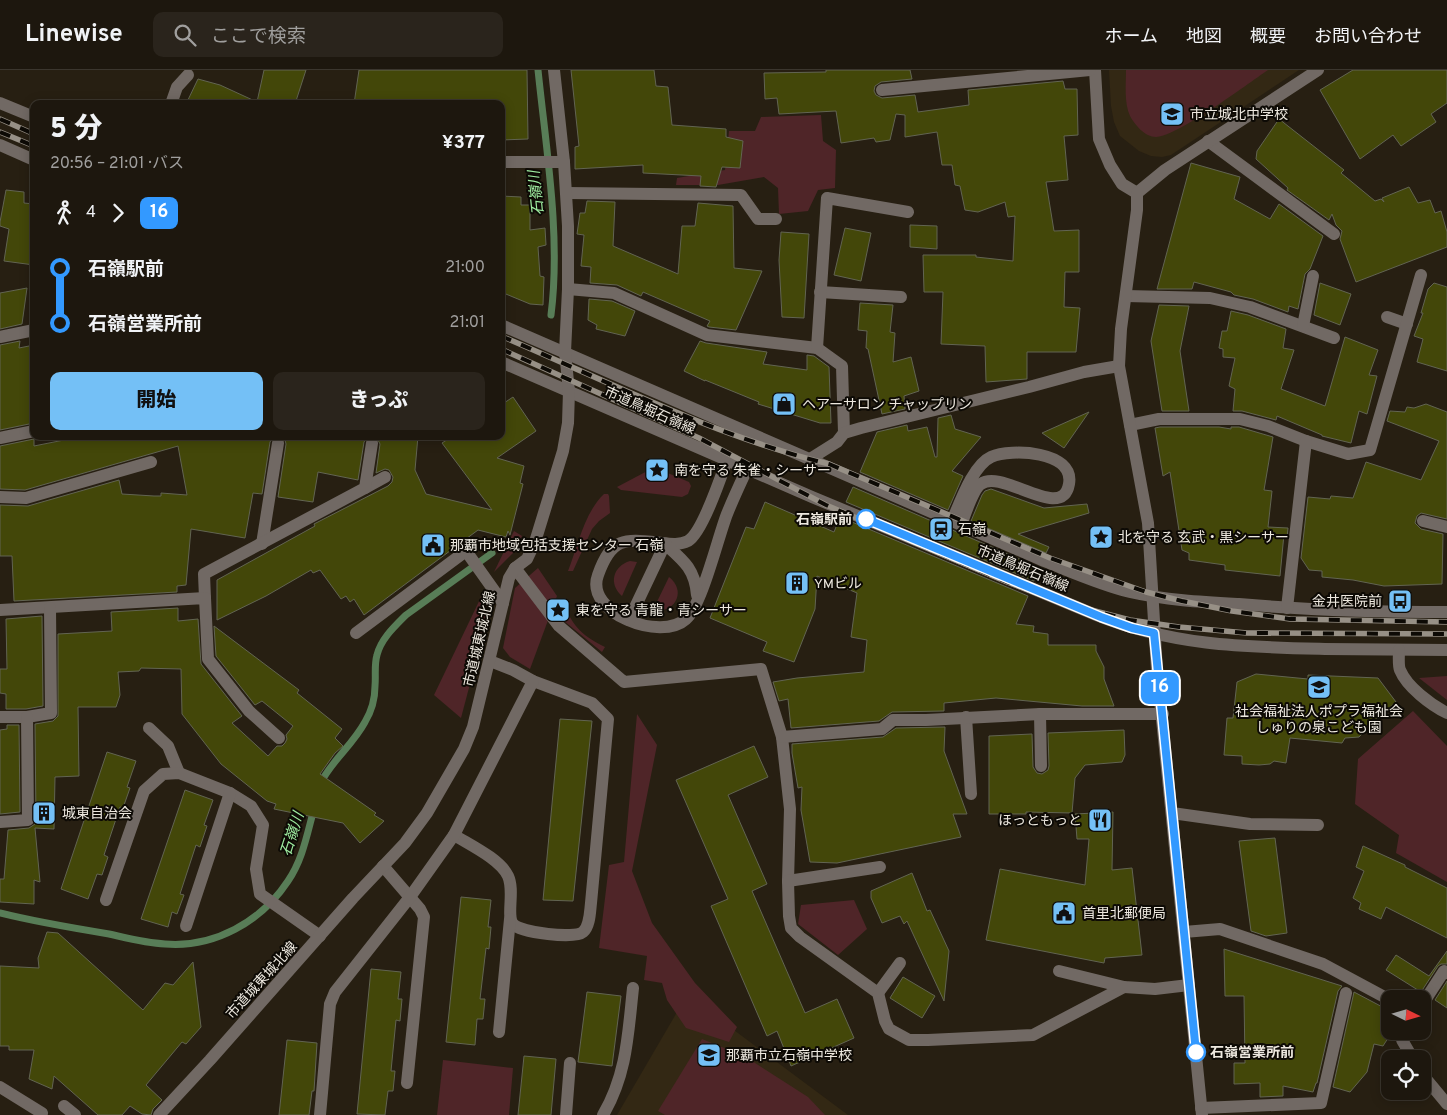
<!DOCTYPE html>
<html lang="ja">
<head>
<meta charset="utf-8">
<style>
	:root { --surface:#1d170e; --page:#2a241c; --text:#f1f3f6; --muted:#a09f9e; --line:#3b362e; --accent:#74c0f6 }
	body { margin:0; font-family:Overpass,"Noto Sans JP",sans-serif; background:var(--page); color:var(--text); height:100vh; display:flex; flex-direction:column; font-size:19px; white-space:nowrap }
	* { box-sizing:border-box; margin:0 }
	p { font-size:16px; color:var(--muted) }
	.icon { flex:none; width:28px; height:28px; fill:none; stroke:currentColor; stroke-width:2; stroke-linecap:round; stroke-linejoin:round }
	.map { position:relative; flex:1; overflow:hidden }
	.drawer { position:absolute; left:30px; top:30px; width:475px; height:340px; display:flex; flex-direction:column; background:var(--surface); border-radius:10px; box-shadow:0 2px 12px #0003,0 0 0 1px var(--line) }
	.drawer>* { flex:none }
	.badge { padding:0 10px; border-radius:8px; font-size:18px; line-height:32px }
	.needle { width:32px; rotate:95deg }
	.controls { position:absolute; left:1381px; top:920px; display:grid; gap:10px }
	.controls a { display:grid; place-items:center; width:50px; height:50px; border-radius:10px; background:var(--surface); box-shadow:0 2px 12px #0003,0 0 0 1px var(--line); font-size:25px }
	.map>.badge { position:absolute; translate:-50% -50%; box-shadow:0 0 0 2px #fff }
	.legs { display:flex; align-items:center; gap:8px; height:55px; padding:0 20px; font-size:16px }
	.legs p { margin-inline-start:auto }
	.summary { display:flex; align-items:center; justify-content:space-between; height:85px; padding:0 20px }
	h1 { font-size:28px; font-weight:800; line-height:38px }
	.primary-button { display:flex; gap:10px; margin-top:auto; padding:10px 20px }
	.primary-button a { flex:1; height:58px; border-radius:10px; background:var(--accent); color:#111; font-size:20px; font-weight:800; line-height:58px; text-align:center }
	.primary-button a+a { background:var(--page); color:var(--text) }
	ul { padding:0 20px; list-style:none }
	li { display:flex; align-items:center; gap:18px; height:55px; font-size:19px }
	li i { display:grid; place-items:center; width:8px; height:100%; margin:0 6px; background:currentColor }
	li i::after { content:''; width:12px; height:12px; margin:-6px; border:4px solid; border-radius:50%; background:var(--surface) }
	li p { margin-inline-start:auto }
	li:first-child i { background:linear-gradient(#0000 50%,currentColor 0) }
	li:last-child i { background:linear-gradient(currentColor 50%,#0000 0) }
	header { display:flex; align-items:center; gap:30px; box-sizing:border-box; height:70px; padding:0 25px; background:var(--surface); border-bottom:1px solid var(--line) }
	header strong { font-size:24px }
	nav { display:flex; gap:28px; margin-inline-start:auto; font-size:18px }
	.search { width:350px; height:45px; background:var(--page); display:flex; align-items:center; gap:12px; box-sizing:border-box; padding:0 18px; border-radius:10px; color:var(--muted); font-size:19px }
	.map>svg:first-child { display:block }
</style>
</head>
<body>
<header>
<strong>Linewise</strong>
<div class="search"><svg class="icon" aria-label="search" viewBox="0 0 24 24"><circle cx="10" cy="10" r="6"/><path d="M15 15l6 6"/></svg>ここで検索</div>
<nav><a>ホーム</a><a>地図</a><a>概要</a><a>お問い合わせ</a></nav>
</header>
<div class="map">
<svg width="1447" height="1045" viewBox="0 0 1447 1045">
	<rect width="100%" height="100%" fill="#271f12"/>
	<g fill="#332814">
		<path d="M1109 0H1299L1171 85 1162 87 1151 86 1139 81 1120 66 1114 52 1111 36Z"/>
		<path d="M687 925 848 1045H617Z"/>
	</g>
	<g fill="#4f2528">
		<path d="M1126 0H1268C1246 15 1178 66 1156 67 1145 67 1135 55 1130 46 1124 33 1126 14 1126 0Z"/>
		<path d="M821 45 823 71 836 80 835 118 818 120 808 141 779 144 778 118 764 107 718 115H676L677 108 725 100 729 61H755L761 47Z"/>
		<path d="M653 398H656L689 412 691 416 688 424 682 427 621 420 617 417Z"/>
		<path d="M604 424H608L609 426 610 443 599 451 592 459 573 501H568C578 476 584 443 604 424Z"/>
		<path d="M514 461 522 466 513 483 494 502Z"/>
		<path d="M630 491 637 492 622 526C608 514 613 496 630 491Z"/>
		<path d="M538 498 557 526 530 599 510 587 503 578 515 518Z"/>
		<path d="M669 507C687 521 675 544 653 540Z"/>
		<path d="M483 523 490 538 461 648 434 625Z"/>
		<path d="M564 535C574 558 583 566 605 577L602 582 553 542 555 537Z"/>
		<path d="M1447 606V630L1419 608Z"/>
		<path d="M1413 641 1447 676V812L1396 783 1399 765 1355 734 1358 689Z"/>
		<path d="M637 644 657 675 632 801 652 853 695 913 737 957 729 972 686 958 667 930 662 913 644 910 647 886 599 878 609 795 624 792Z"/>
		<path d="M854 830 867 859 838 885 798 854 801 835Z"/>
		<path d="M702 969 744 986 808 1027 825 1045H665L658 1041Z"/>
		<path d="M443 990 513 998 509 1045H437Z"/>
	</g>
	<g fill="none" stroke-linecap="round" stroke-linejoin="round">
		<g stroke="#587d57" stroke-width="7">
			<path d="M538 0C546 78 561 167 551 245"/>
			<path d="M320 714C332 690 352 676 365 652 371 642 375 628 375 616 376 606 374 595 377 585 381 569 394 557 406 545L492 483"/>
			<path d="M0 843C36 852 72 858 109 864 127 868 146 873 165 874 214 878 261 852 288 811 303 789 307 764 314 739"/>
		</g>
	</g>
	<g fill="#434709" stroke="#626452">
		<path d="M264 0H306L295 34H186L198 9 220 15 257 32Z"/>
		<path d="M359 0H527L528 69 501 70V34H354Z"/>
		<path d="M571 0H654L656 16 668 17 672 55 726 59V67L743 71 740 98 722 97 716 117 700 116 701 106 643 103V95L575 99V77L579 76Z"/>
		<path d="M826 0H910L912 9 881 12 875 16 874 21 876 25 882 28 915 25 918 42 969 35 968 20 1063 11 1065 19H1077L1078 65 1064 66 1068 110 1046 112 1054 161 1079 160V202H1065L1064 237 1080 238 1076 282H1027V309L986 312 985 276 941 274 943 222H924L923 185H976V187L1013 191 1015 146 1008 147 1005 132 978 142 965 140 960 116 955 115 952 95H942L937 62 905 67V45L896 44 890 70 876 72 874 68 841 73 836 41 779 44 777 28 765 29 764 3 826 2Z"/>
		<path d="M1353 0H1447V33L1431 44 1436 52 1401 76 1393 65 1360 89 1320 20Z"/>
		<path d="M1279 49 1344 100 1341 103 1375 131 1381 129 1384 132 1382 128 1409 117 1418 133 1430 130 1435 143 1441 141 1447 162V177L1356 212 1340 169 1342 161 1336 155 1332 144 1329 150 1287 120 1288 118 1256 89 1257 81Z"/>
		<path d="M1191 93 1240 107 1234 129 1270 149 1279 134 1323 166 1310 199 1305 204 1298 239 1289 236 1288 242 1253 229 1234 225 1231 222 1194 212 1192 219H1157Z"/>
		<path d="M6 120 24 122V133L34 134V195L4 191 9 159 0 156V152Z"/>
		<path d="M501 126 521 127V135H530V160L545 158 546 175 538 177 540 206 544 207 543 235 530 234 501 222Z"/>
		<path d="M587 131 615 132 613 176 678 204 682 156H695L698 133 733 136 734 198 762 201 736 260 709 257 707 256 710 251 643 222 641 226 617 215 590 213 591 197 581 196 584 165 577 164 580 143H585Z"/>
		<path d="M910 155 937 156V179L910 177Z"/>
		<path d="M845 158 871 163 861 211 834 205Z"/>
		<path d="M781 162 809 164 804 248 782 247 779 190Z"/>
		<path d="M1320 213 1351 224 1340 255 1314 245Z"/>
		<path d="M1434 213 1447 217V301L1417 292 1423 269 1414 266 1423 243H1421L1428 219Z"/>
		<path d="M27 218 22 254 0 259V223Z"/>
		<path d="M589 229 612 231 635 241 625 266 596 259 597 255 588 250Z"/>
		<path d="M860 233 893 235 890 262 895 263 893 292 911 287 919 321 904 326 905 339 882 344 868 279 866 278 867 261 858 260Z"/>
		<path d="M1159 235 1189 236 1180 281 1189 341H1162L1151 271Z"/>
		<path d="M1231 241 1248 245 1286 259 1283 278 1294 280 1281 319 1325 336 1345 267 1378 280 1369 305 1377 306 1367 344 1359 341 1351 373 1322 366V365L1277 346 1276 350 1242 341H1233L1235 319 1229 316 1235 288 1223 287V279L1219 278 1222 261H1227Z"/>
		<path d="M20 271 19 278 34 275V353L0 360V275Z"/>
		<path d="M700 271 706 273 767 282 763 294 807 300V285L814 286 829 297 831 353H820L758 334 759 332 705 310V311L684 301Z"/>
		<path d="M513 327 536 361 497 388 524 396 520 413 523 414 510 465 508 461 506 467 478 460 364 545 354 529 350 532 346 526 341 529 320 500 313 503 311 500 266 526 217 550V510L315 456 314 454 388 416 392 412 393 407 389 400 385 399 376 403 380 374 376 366H418L415 400 426 424 492 440 442 373 453 366H501V335Z"/>
		<path d="M1426 334 1447 342V449L1421 443 1417 446 1415 453 1421 459 1443 464 1442 514 1384 516 1353 510 1322 507V501L1309 500 1301 488 1308 427 1330 429 1331 426 1353 428 1366 392 1421 410 1439 371 1387 351 1390 341 1405 342 1407 337 1414 338Z"/>
		<path d="M1089 342 1064 378 1042 363Z"/>
		<path d="M951 345 955 359 981 367 952 401 963 406 948 440 860 402 877 362 907 355 908 361 927 357 935 387H937L938 348Z"/>
		<path d="M1160 357H1219L1231 359V357H1239L1273 367 1264 420 1272 421 1268 457 1288 458 1287 468 1284 464 1280 506 1225 500V495L1189 490V483L1182 480 1170 402 1163 406 1155 358Z"/>
		<path d="M84 366H274L270 372 262 424 253 423 245 468 191 459 186 515 177 516V522L14 531 12 486H0V435L28 436 119 410 122 424 154 426H161V423L187 425 178 376 25 420 0 419V376L34 369V376Z"/>
		<path d="M282 366H368L364 372 358 410 318 402 313 432 278 427 286 374 285 370Z"/>
		<path d="M853 417 1040 498 1034 511 846 432Z"/>
		<path d="M991 419 1044 438 1087 434 1089 443 1018 464 1049 477 1046 483 971 451 982 425 985 421Z"/>
		<path d="M765 432 834 462 840 447 1028 526 1016 554 1034 556 1033 562 1048 564V575H1096V581L1104 597V609L1114 636H1082L996 628 944 633V641L892 642 879 651 791 658 788 629 779 631 773 612 797 608 864 602 867 570 851 567 857 523 817 506 815 539 794 592 763 581 767 572 710 548 746 457 754 459Z"/>
		<path d="M178 538V551L198 549 201 594 242 646 232 653 268 686 277 676H282L285 673 287 669 286 665 293 656 262 631 255 635 216 586 214 556 299 620 297 623 342 659 335 668 343 676 335 683 320 704 376 743 374 745 384 751 360 773 343 753 274 739 276 734 267 731 221 694 182 644 181 599 141 598 139 601 118 602 120 625 116 637H78L79 706 55 707 54 759 35 758 40 812 34 810V834L0 832V809H4L8 760 29 758 35 754 36 750 35 654 53 651 58 646V564L112 561 111 542Z"/>
		<path d="M42 546 43 636 26 639H6V624L0 623V599H7L6 549Z"/>
		<path d="M1256 604 1308 609V605L1378 608 1396 632 1374 651 1359 667 1345 668 1342 673 1290 668 1286 693 1274 691 1270 694 1259 695 1242 694V686L1224 685 1227 648H1233L1237 612Z"/>
		<path d="M560 649 592 651 573 831 543 830Z"/>
		<path d="M7 655H19L20 742 0 744V660L7 659Z"/>
		<path d="M945 657 944 681 967 744H953L961 767 837 793 810 792 801 740 802 717 798 718 792 683V674L883 667 896 658Z"/>
		<path d="M1124 660 1125 685 1122 692 1085 695 1075 708 1072 743 1026 742V744H989V666L1032 664 1033 697 1037 703 1042 704 1048 700 1049 696 1048 663Z"/>
		<path d="M754 676 768 707 728 725 767 814 752 821 805 943 837 929 854 968 791 996 777 961 767 966 711 836 728 829 676 710Z"/>
		<path d="M107 682 136 691 127 717 130 718 123 738 120 737 104 785 108 787 102 805 97 804 88 829 61 819Z"/>
		<path d="M185 720 213 730 204 755 207 756 200 777 196 775 180 824 184 825 177 844 172 842 168 857 141 849Z"/>
		<path d="M1113 742 1112 800 1132 798 1142 885 1105 888 1104 893 986 870 1000 799 1085 815 1089 769H1077L1075 744Z"/>
		<path d="M1275 768 1287 863 1266 866 1251 861 1239 771Z"/>
		<path d="M1363 776 1405 795V797L1447 818V868L1386 837 1381 849 1359 839 1361 833 1353 828 1364 801 1356 797Z"/>
		<path d="M912 803 927 841 930 840 949 881 944 931 907 851 904 854 900 846 882 853 871 828V821Z"/>
		<path d="M461 827 491 830 488 857H491L489 879 486 878 480 929H485L483 949H477L475 975 446 972Z"/>
		<path d="M47 862 58 863 143 940 165 913 173 915 193 892 201 957 186 974 182 972 146 1015 162 1030 153 1039 151 1045 142 1044 130 1036 122 1045H98L54 1006 52 1019 29 1009 34 980H9V976H0V896L39 898 38 888Z"/>
		<path d="M1224 879 1342 916 1338 921 1317 1013H1316L1313 1022 1283 1016V1026L1260 1027V1013L1234 1014V993H1245L1244 926H1225Z"/>
		<path d="M1447 881V894H1441L1438 896 1421 922 1386 900 1396 885 1429 906Z"/>
		<path d="M371 899 401 902 398 929H402L400 951 396 950 391 1001H395L393 1021H388L385 1045 357 1044Z"/>
		<path d="M903 907 935 926 922 948 890 928Z"/>
		<path d="M1447 911V938L1435 930Z"/>
		<path d="M587 922 621 926 612 996 578 992Z"/>
		<path d="M1354 922 1390 941V965L1383 976 1374 974 1367 1002 1350 1022 1333 1017Z"/>
		<path d="M287 970 317 973 314 1021H312L309 1045H279Z"/>
		<path d="M524 986 556 989 551 1045H518Z"/>
	</g>
	<g fill="none" stroke-linecap="round" stroke-linejoin="round">
		<g stroke="#716964" stroke-width="12">
			<path d="M1095 0 1099 69 1110 95 1122 114 1137 123"/>
			<path d="M882 20 1090 0"/>
			<path d="M0 33 34 47"/>
			<path d="M171 34 177 17 188 5"/>
			<path d="M1208 71 1334 164"/>
			<path d="M0 75 34 90"/>
			<path d="M501 92H564"/>
			<path d="M567 123 741 125 758 149H776"/>
			<path d="M568 219 614 223 707 265 817 278 842 296 844 363"/>
			<path d="M820 222 901 227"/>
			<path d="M1126 226 1210 228 1250 237 1334 268"/>
			<path d="M1387 247 1407 254"/>
			<path d="M501 255 1044 491C1072 502 1101 515 1130 522 1165 530 1203 532 1239 534 1308 540 1377 542 1447 542"/>
			<path d="M1303 256 1313 206"/>
			<path d="M0 267 34 260"/>
			<path d="M817 278 827 128 908 142"/>
			<path d="M501 292 812 427 1096 545C1173 576 1243 577 1325 579 1365 579 1406 580 1447 580"/>
			<path d="M1130 355 1159 349H1240L1268 356 1306 371 1348 384 1370 380 1421 205"/>
			<path d="M0 368 34 361"/>
			<path d="M810 389 837 372 844 363 861 358 1029 317 1084 302 1119 296"/>
			<path d="M727 390C721 407 702 463 688 471 680 475 671 474 662 473 625 469 612 466 598 505 584 543 661 572 686 549 702 535 718 467 727 444 733 429 740 414 747 399"/>
			<path d="M365 418 385 407"/>
			<path d="M0 427 26 428 151 392"/>
			<path d="M952 451C960 433 973 395 991 387 1011 378 1075 381 1069 414 1062 453 1002 398 981 414 973 419 965 445 961 455"/>
			<path d="M1423 451 1447 457"/>
			<path d="M262 474 278 373"/>
			<path d="M515 498 559 556 624 612 761 599 782 667 790 739 788 811 789 846 791 858 800 867 878 923 885 951 889 959 909 970H928L1033 965 1124 917"/>
			<path d="M205 528 204 504 365 418 372 373"/>
			<path d="M1287 538 1306 371"/>
			<path d="M0 540 205 528 208 589 249 641 279 668"/>
			<path d="M629 550 665 474C683 490 695 499 697 525"/>
			<path d="M356 563 466 481 503 533"/>
			<path d="M1399 580C1399 586 1398 595 1400 600 1407 617 1431 635 1447 643"/>
			<path d="M1040 644 1041 696"/>
			<path d="M0 647H27L51 643 50 538"/>
			<path d="M966 647 971 724"/>
			<path d="M149 658 168 676 179 703"/>
			<path d="M782 667 882 659 893 650H926L1040 644H1163"/>
			<path d="M1172 743 1250 754 1318 755"/>
			<path d="M0 752 28 750 27 647"/>
			<path d="M454 765C470 775 500 789 508 806 515 821 506 846 513 854 521 863 575 869 583 862 590 856 590 841 591 833L608 649 592 633 533 611 513 600 490 591"/>
			<path d="M383 796 420 839 424 847 407 1013"/>
			<path d="M788 811 880 797"/>
			<path d="M106 830 144 721 163 704 179 703 230 723 251 736 263 755 256 799 260 824 320 866"/>
			<path d="M186 856 230 723"/>
			<path d="M1184 862 1220 859 1323 894 1390 930"/>
			<path d="M1059 901 1124 917 1155 919 1189 915"/>
			<path d="M878 923 900 893"/>
			<path d="M1422 935 1444 901 1447 903"/>
			<path d="M1407 961 1402 970 1413 989"/>
			<path d="M499 962 510 849"/>
			<path d="M1422 1004 1447 1034"/>
			<path d="M0 1017 42 1043"/>
			<path d="M64 1036 75 1045"/>
			<path d="M1201 1038 1321 1033 1346 923"/>
			<path d="M159 1045 210 990 353 828 405 773 427 743 464 679 473 657 509 508 515 498 527 489 535 472 563 381 568 353 569 321 565 282 568 219V156L564 92 554 0"/>
			<path d="M320 1045 330 934 335 922 410 827 454 765 533 611"/>
			<path d="M566 1045 570 993"/>
			<path d="M603 1045C627 1004 628 964 633 918"/>
			<path d="M1202 1045 1157 600 1148 453 1119 296 1121 259 1137 140V123L1165 100 1318 0"/>
		</g>
		<g stroke="#979086" stroke-width="5.5">
			<g id="rail">
				<path d="M0 49 34 64"/>
				<path d="M0 62 34 76"/>
				<path d="M501 266C607 311 717 367 829 394L1050 488 1146 522 1182 531 1232 541 1290 549 1447 552"/>
				<path d="M501 279 699 368 826 435 1007 512 1060 532 1130 550 1179 557 1247 563 1447 564"/>
			</g>
		</g>
		<use href="#rail" stroke="#0d0a05" stroke-width="4" stroke-dasharray="11" stroke-linecap="butt"/>
	</g>
	<g fill="none" stroke-linecap="round" stroke-linejoin="round">
		<g stroke="#fff" stroke-width="11">
			<path id="line-1" d="M866 449 1101 547 1132 558 1154 563 1196 982"/>
		</g>
		<use href="#line-1" stroke="#39f" stroke-width="8"/>
	</g>
	<defs>
		<g id="school-square" transform="scale(1.25)"><rect x="-9" y="-9" width="18" height="18" rx="4" fill="#74c0f6" stroke="#0d0a05"/><path d="M0-5L7-2L0 1L-7-2ZM-4 1L0 2.5L4 1V4Q0 6-4 4Z" fill="#111"/></g>
		<g id="shop-square" transform="scale(1.25)"><rect x="-9" y="-9" width="18" height="18" rx="4" fill="#74c0f6" stroke="#0d0a05"/><path d="M-5-2.5h2.3a2.7 3.5 0 0 1 5.4 0H5L5.5 6h-11ZM-1.5-2.5h3a1.5 2.3 0 0 0-3 0Z" fill="#111"/></g>
		<g id="sight-square" transform="scale(1.25)"><rect x="-9" y="-9" width="18" height="18" rx="4" fill="#74c0f6" stroke="#0d0a05"/><path d="M0-6L1.8-2.2L6-1.7L2.9 1.2L3.7 5.4L0 3.3L-3.7 5.4L-2.9 1.2L-6-1.7L-1.8-2.2Z" fill="#111"/></g>
		<g id="station-square" transform="scale(1.25)"><rect x="-9" y="-9" width="18" height="18" rx="4" fill="#74c0f6" stroke="#0d0a05"/><path d="M-3-6H3Q5-6 5-4V2Q5 4 3 4L4.5 6H3L1.5 4h-3L-3 6H-4.5L-3 4Q-5 4-5 2V-4Q-5-6-3-6ZM-3.5-4v3h7v-3ZM-3.5 1v1.5H-2V1ZM2 1v1.5H3.5V1Z" fill="#111"/></g>
		<g id="civic-square" transform="scale(1.25)"><rect x="-9" y="-9" width="18" height="18" rx="4" fill="#74c0f6" stroke="#0d0a05"/><path d="M-.6-6.5H3V-4.5H.6V-3L4-1V1h2V6H-6V1h2V-1L-.6-3ZM-1.2 2.5V6h2.4V2.5Z" fill="#111"/></g>
		<g id="building-square" transform="scale(1.25)"><rect x="-9" y="-9" width="18" height="18" rx="4" fill="#74c0f6" stroke="#0d0a05"/><path d="M-4-6H4V6H1V3H-1V6H-4ZM-2.5-4.3h1.7v1.8h-1.7ZM.8-4.3h1.7v1.8H.8ZM-2.5-1h1.7V.8h-1.7ZM.8-1h1.7V.8H.8Z" fill="#111"/></g>
		<g id="bus-square" transform="scale(1.25)"><rect x="-9" y="-9" width="18" height="18" rx="4" fill="#74c0f6" stroke="#0d0a05"/><path d="M-5-6H5V4H4V6H2V4H-2V6H-4V4H-5ZM-3.5-4V0h7V-4ZM-3.5 1.2v1.5H-2V1.2ZM2 1.2v1.5H3.5V1.2Z" fill="#111"/></g>
		<g id="restaurant-square" transform="scale(1.25)"><rect x="-9" y="-9" width="18" height="18" rx="4" fill="#74c0f6" stroke="#0d0a05"/><path d="M-5-6h1v4h1v-4h1v4h1v-4h1v5L-1.5 .5V6h-2V.5L-5-1ZM5-6V6H3V1.5H1.5Q1.5-4 5-6Z" fill="#111"/></g>
	</defs>
	<g fill-rule="evenodd">
		<use href="#school-square" x="1172" y="44"/>
		<use href="#shop-square" x="784" y="334"/>
		<use href="#sight-square" x="657" y="400"/>
		<use href="#station-square" x="941" y="459"/>
		<use href="#sight-square" x="1101" y="467"/>
		<use href="#civic-square" x="433" y="475"/>
		<use href="#building-square" x="797" y="513"/>
		<use href="#bus-square" x="1400" y="531"/>
		<use href="#sight-square" x="558" y="540"/>
		<use href="#school-square" x="1319" y="617"/>
		<use href="#building-square" x="44" y="743"/>
		<use href="#restaurant-square" x="1100" y="750"/>
		<use href="#civic-square" x="1064" y="843"/>
		<use href="#school-square" x="709" y="985"/>
	</g>
	<g fill="#fff" stroke="#39f" stroke-width="2.5">
		<circle cx="866" cy="449" r="9"/>
		<circle cx="1196" cy="982" r="9"/>
	</g>
	<g text-anchor="middle" stroke-width="4" stroke-linejoin="round" paint-order="stroke">
		<g font-size="14" fill="#ede8df" stroke="#0d0a05" text-anchor="start">
			<text x="1190" y="49">市立城北中学校</text>
			<text x="802" y="339">ヘアーサロン チャップリン</text>
			<text x="674" y="405">南を守る 朱雀・シーサー</text>
			<text x="958" y="464">石嶺</text>
			<text x="1118" y="472">北を守る 玄武・黒シーサー</text>
			<text x="450" y="480">那覇市地域包括支援センター 石嶺</text>
			<text x="814" y="518">YMビル</text>
			<text x="1382" y="536" text-anchor="end">金井医院前</text>
			<text x="576" y="545">東を守る 青龍・青シーサー</text>
			<text x="1319" y="646" text-anchor="middle">社会福祉法人ポプラ福祉会<tspan x="1319" dy="16">しゅりの泉こども園</tspan></text>
			<text x="62" y="748">城東自治会</text>
			<text x="1082" y="755" text-anchor="end">ほっともっと</text>
			<text x="1082" y="848">首里北郵便局</text>
			<text x="726" y="990">那覇市立石嶺中学校</text>
		</g>
		<g font-size="14" fill="#ede8df" stroke="#0d0a05">
			<text transform="translate(650 340) rotate(24)" y="5">市道鳥堀石嶺線</text>
			<text transform="translate(1023 498) rotate(23)" y="5">市道鳥堀石嶺線</text>
			<text transform="translate(479 569) rotate(-77)" y="5">市道城東城北線</text>
			<text transform="translate(261 910) rotate(-48)" y="5">市道城東城北線</text>
		</g>
		<g font-size="14" font-weight="bold" fill="#ede8df" stroke="#0d0a05" text-anchor="end">
			<text x="852" y="454">石嶺駅前</text>
			<text x="1210" y="987" text-anchor="start">石嶺営業所前</text>
		</g>
		<g font-size="15" font-style="italic" fill="#9feda1" stroke="#0d0a05">
			<text transform="translate(536 123) rotate(-96)" y="5">石嶺川</text>
			<text transform="translate(292 764) rotate(-72)" y="5">石嶺川</text>
		</g>
	</g>
</svg>
<div class="controls">
<a><svg class="needle" viewBox="-14 -14 28 28"><path d="M0-13l5 13h-10z" fill="#e53935"/><path d="M0 13l5-13h-10z" fill="#a09f9e"/></svg></a>
<a><svg class="icon" aria-label="locate" viewBox="0 0 24 24"><circle cx="12" cy="12" r="6"/><path d="M12 2v4M12 18v4M2 12h4M18 12h4"/></svg></a>
</div>
<b class="badge" style="left:1160px;top:618px;background:#39f;color:#fff">16</b>
<section class="drawer">
<div class="summary"><div><h1>5 分</h1><p>20:56 – 21:01 · バス</p></div><b>¥377</b></div>
<div class="legs"><svg class="icon" aria-label="walk" viewBox="0 0 24 24"><circle cx="13" cy="4" r="2"/><path d="M13 8l-2 6 4 7M11 14l-3 7M7 12l3-4h3l4 4"/></svg>4<svg class="icon" aria-label="forward" viewBox="0 0 24 24"><path d="M9 5l7 7-7 7"/></svg><b class="badge" style="background:#39f;color:#fff">16</b></div>
<ul>
<li><i style="color:#39f"></i><b>石嶺駅前</b><p>21:00</p></li>
<li><i style="color:#39f"></i><b>石嶺営業所前</b><p>21:01</p></li>
</ul>
<div class="primary-button"><a>開始</a><a>きっぷ</a></div>
</section>
</div>
</body>
</html>
